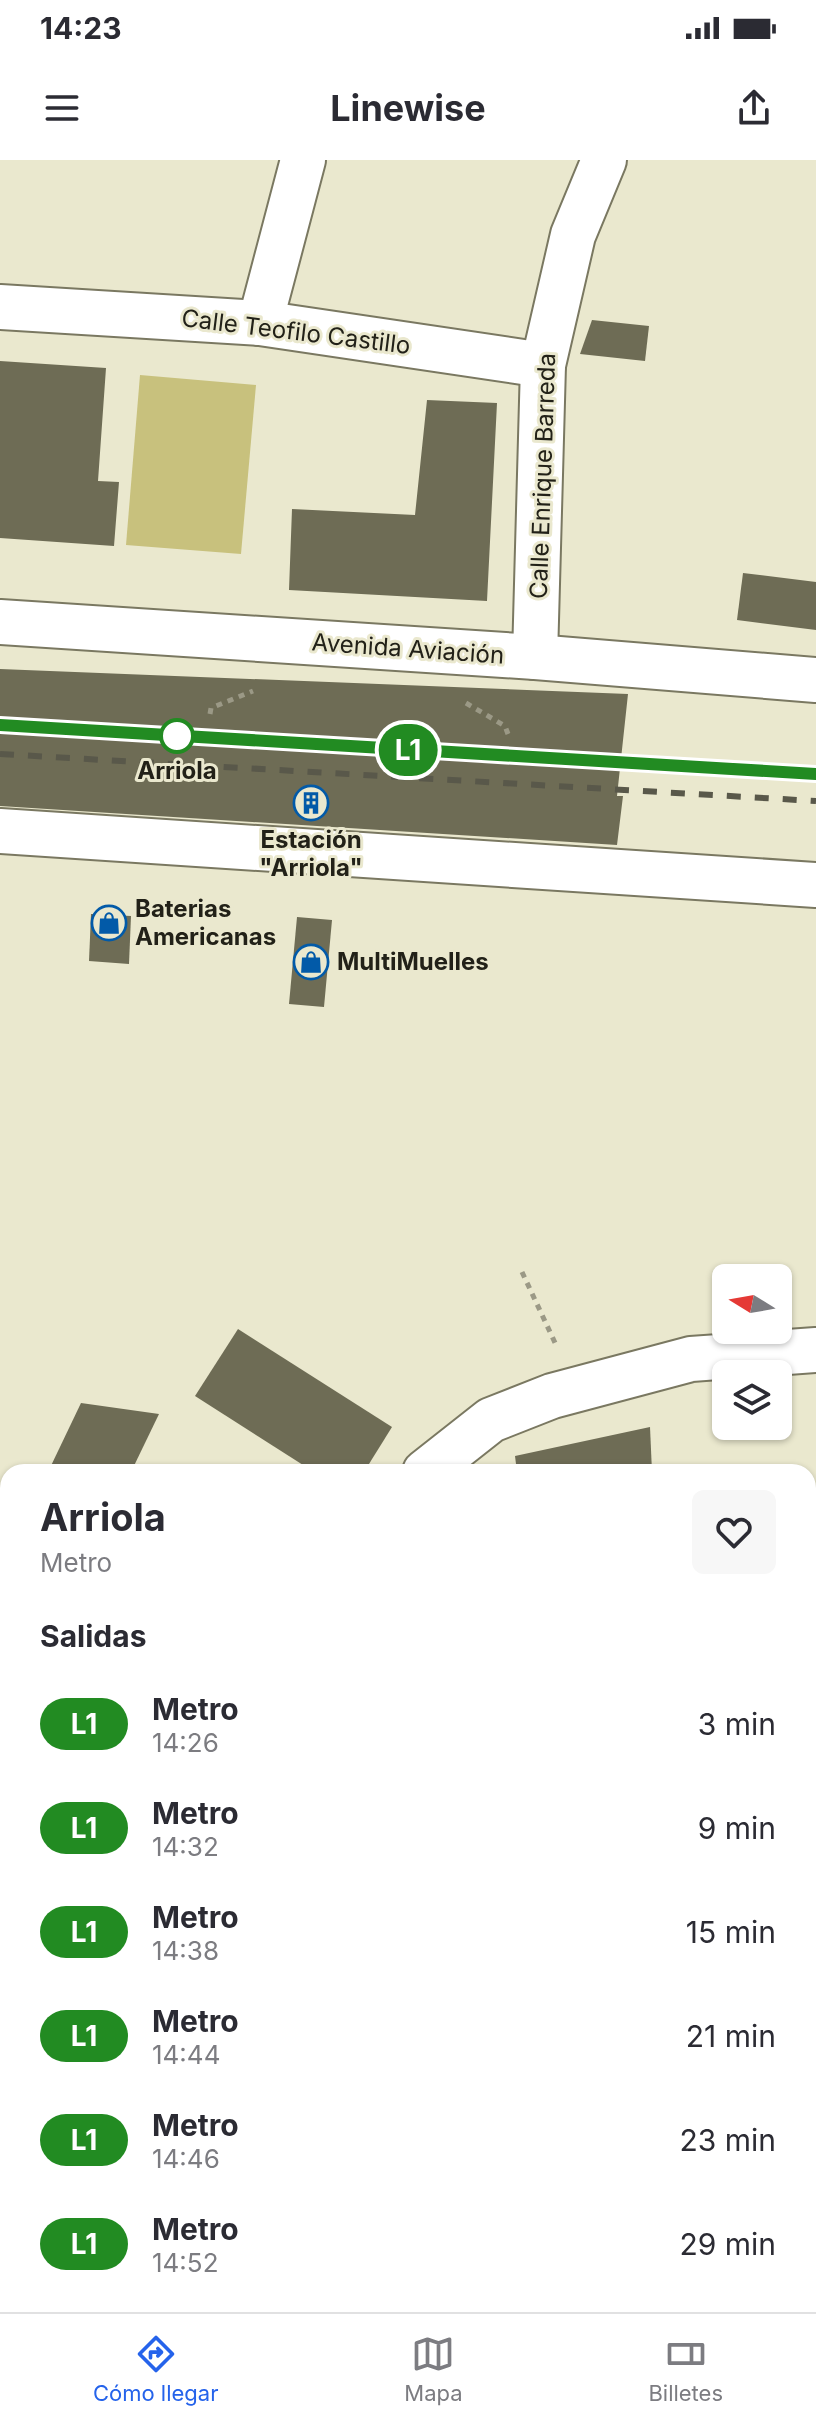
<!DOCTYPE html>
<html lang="es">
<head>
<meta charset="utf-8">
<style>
	:root { --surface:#fff; --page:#f7f7f7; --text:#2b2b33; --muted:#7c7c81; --line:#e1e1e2; --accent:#2563eb }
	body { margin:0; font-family:Inter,sans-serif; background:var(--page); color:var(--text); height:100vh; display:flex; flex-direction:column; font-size:30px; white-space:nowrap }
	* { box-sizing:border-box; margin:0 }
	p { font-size:26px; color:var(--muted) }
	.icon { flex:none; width:44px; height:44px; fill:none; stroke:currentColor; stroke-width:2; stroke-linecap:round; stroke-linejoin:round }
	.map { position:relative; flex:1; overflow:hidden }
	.drawer { position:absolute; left:0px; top:1304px; width:816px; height:848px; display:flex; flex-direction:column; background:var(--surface); border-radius:24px 24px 0 0; box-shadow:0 2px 6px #0004 }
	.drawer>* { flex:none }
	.badge { padding:0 16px; border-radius:26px; font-size:28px; line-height:52px }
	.needle { width:52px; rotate:281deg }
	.tools { position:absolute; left:712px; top:1104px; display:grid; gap:16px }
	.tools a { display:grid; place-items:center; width:80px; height:80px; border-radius:12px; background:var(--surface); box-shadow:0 2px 6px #0004; font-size:40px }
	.map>.badge { position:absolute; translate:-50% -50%; box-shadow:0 0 0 4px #fff }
	h2 { padding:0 40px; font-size:30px; line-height:72px }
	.round { display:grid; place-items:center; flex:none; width:84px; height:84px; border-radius:12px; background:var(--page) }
	.head { display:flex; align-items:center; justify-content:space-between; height:136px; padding:0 40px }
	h1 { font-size:38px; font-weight:700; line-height:60px }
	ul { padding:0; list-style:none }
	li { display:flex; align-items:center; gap:24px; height:104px; padding:0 40px }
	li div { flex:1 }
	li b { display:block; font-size:30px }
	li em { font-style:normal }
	li .badge { min-width:88px; font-weight:700; text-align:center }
	.status { display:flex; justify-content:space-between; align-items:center; height:56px; padding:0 40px; background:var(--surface); direction:ltr }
	.status svg { height:22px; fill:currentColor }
	header { display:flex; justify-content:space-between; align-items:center; height:104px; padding:0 40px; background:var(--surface); font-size:36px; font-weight:700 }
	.dock { display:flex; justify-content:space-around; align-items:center; height:112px; border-top:2px solid var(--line); background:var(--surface); font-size:22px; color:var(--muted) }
	.dock a { display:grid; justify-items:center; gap:4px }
	.dock .active { color:var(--accent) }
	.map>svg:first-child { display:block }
</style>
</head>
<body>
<div class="status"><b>14:23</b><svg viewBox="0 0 49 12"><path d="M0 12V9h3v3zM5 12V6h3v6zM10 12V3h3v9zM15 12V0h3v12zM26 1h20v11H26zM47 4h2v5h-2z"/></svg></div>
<header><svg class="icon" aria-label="menu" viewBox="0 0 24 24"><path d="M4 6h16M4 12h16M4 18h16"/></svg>Linewise<svg class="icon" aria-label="share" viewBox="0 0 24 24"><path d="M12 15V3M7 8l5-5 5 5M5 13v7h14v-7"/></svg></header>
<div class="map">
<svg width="816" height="2152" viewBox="0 0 816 2152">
	<rect width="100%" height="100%" fill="#eae8ce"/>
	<path fill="#c8c17d" d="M140 215 256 225 241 394 126 385Z"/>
	<g fill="#6e6c55">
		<path d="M592 160 649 166 645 201 580 194Z"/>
		<path d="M0 201 106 208 98 321 119 322 114 386 0 378Z"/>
		<path d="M427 240 497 243 487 441 289 430 292 349 415 355Z"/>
		<path d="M743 413 816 422V470L737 460Z"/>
		<path d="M0 509 628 534 617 636H623L617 685 0 646Z"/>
		<path d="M91 754 131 756 129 804 89 801Z"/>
		<path d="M297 757 332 760 324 847 289 844Z"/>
		<path d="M238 1169 392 1267 364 1312H314L195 1236Z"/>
		<path d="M81 1243 159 1254 131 1312H48Z"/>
		<path d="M650 1267 652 1312H517L515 1296Z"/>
	</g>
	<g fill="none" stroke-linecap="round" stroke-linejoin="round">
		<g stroke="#7a7861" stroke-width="48">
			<g id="minor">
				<path d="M0 147 260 163 543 205"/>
				<path d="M260 163 303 0"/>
				<path d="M535 497 543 205 573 75 604 0"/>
				<path d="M425 1312 491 1260 552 1236 691 1199 816 1190"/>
				<path d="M0 1393 8 1396"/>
				<path d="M808 1730 816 1733"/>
				<path d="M808 2007 816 1985"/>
				<path d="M756 2152 759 2144"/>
			</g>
		</g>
		<g stroke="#7a7861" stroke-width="48">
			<g id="major">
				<path d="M0 462 535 497 816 520"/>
				<path d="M0 671 816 725"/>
			</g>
		</g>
		<g stroke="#9b9986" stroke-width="5" stroke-dasharray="6 6" stroke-linecap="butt">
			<path d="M466 543 505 566 508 574"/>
			<path d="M210 554 211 548 253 531"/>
			<path d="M522 1112 557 1187"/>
		</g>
		<use href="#minor" stroke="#fff" stroke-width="44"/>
		<use href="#major" stroke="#fff" stroke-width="44"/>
		<g stroke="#59584a" stroke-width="6" stroke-dasharray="14 14" stroke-linecap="butt">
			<path d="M0 565 816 614"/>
			<path d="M0 594 816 641"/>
		</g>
	</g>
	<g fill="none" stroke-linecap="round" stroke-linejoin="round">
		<g stroke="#fff" stroke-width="18">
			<path id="line" d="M0 565 816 614"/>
		</g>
		<use href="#line" stroke="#228b22" stroke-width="12"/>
	</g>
	<defs>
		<g id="building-ring" transform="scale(1.8)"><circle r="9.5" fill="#eae8ce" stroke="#025aa8" stroke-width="1.5"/><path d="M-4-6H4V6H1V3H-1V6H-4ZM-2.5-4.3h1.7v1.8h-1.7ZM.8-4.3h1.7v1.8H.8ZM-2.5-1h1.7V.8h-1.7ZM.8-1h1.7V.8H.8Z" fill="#025aa8"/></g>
		<g id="shop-ring" transform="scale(1.8)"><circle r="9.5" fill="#eae8ce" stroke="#025aa8" stroke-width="1.5"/><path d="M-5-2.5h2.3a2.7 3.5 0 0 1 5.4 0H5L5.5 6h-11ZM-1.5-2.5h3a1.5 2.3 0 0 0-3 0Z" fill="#025aa8"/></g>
	</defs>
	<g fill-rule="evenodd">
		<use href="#building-ring" x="311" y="643"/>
		<use href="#shop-ring" x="109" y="763"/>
		<use href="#shop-ring" x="311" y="802"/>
	</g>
	<circle fill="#fff" stroke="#228b22" stroke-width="4" cx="177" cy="576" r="16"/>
	<g text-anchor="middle" stroke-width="6" stroke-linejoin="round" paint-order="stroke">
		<g font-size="24" fill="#222118" stroke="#eae8ce">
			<text transform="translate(296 172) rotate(7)" y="8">Calle Teofilo Castillo</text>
			<text transform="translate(543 316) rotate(-88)" y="8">Calle Enrique Barreda</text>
			<text transform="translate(408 489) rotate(4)" y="8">Avenida Aviación</text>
		</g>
		<g font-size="24" font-weight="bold" fill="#222118" stroke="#eae8ce">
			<text x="177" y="619">Arriola</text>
		</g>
		<g font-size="24" font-weight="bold" fill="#222118" stroke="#eae8ce" text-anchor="start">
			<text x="311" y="688" text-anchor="middle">Estación<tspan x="311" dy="28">"Arriola"</tspan></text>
			<text x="135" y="757">Baterias<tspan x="135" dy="28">Americanas</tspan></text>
			<text x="337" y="810">MultiMuelles</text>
		</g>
	</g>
</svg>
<div class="tools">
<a><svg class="needle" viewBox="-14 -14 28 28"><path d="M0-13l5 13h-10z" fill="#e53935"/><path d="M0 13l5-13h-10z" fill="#7c7c81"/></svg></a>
<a><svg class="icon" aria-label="layers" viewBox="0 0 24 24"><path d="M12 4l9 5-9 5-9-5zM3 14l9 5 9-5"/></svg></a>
</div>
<b class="badge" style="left:408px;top:590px;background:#228b22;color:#fff">L1</b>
<section class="drawer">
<div class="head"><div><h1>Arriola</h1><p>Metro</p></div><a class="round"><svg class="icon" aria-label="heart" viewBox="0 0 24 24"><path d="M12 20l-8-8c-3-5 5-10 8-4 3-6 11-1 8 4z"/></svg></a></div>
<h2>Salidas</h2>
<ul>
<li><span class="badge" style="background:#228b22;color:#fff">L1</span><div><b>Metro</b><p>14:26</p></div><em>3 min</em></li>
<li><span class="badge" style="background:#228b22;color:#fff">L1</span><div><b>Metro</b><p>14:32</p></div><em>9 min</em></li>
<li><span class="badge" style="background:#228b22;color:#fff">L1</span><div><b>Metro</b><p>14:38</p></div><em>15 min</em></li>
<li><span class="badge" style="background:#228b22;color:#fff">L1</span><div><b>Metro</b><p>14:44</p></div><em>21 min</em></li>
<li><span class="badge" style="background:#228b22;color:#fff">L1</span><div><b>Metro</b><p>14:46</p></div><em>23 min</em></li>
<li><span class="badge" style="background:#228b22;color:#fff">L1</span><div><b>Metro</b><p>14:52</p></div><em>29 min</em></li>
</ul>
</section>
</div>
<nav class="dock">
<a class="active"><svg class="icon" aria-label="directions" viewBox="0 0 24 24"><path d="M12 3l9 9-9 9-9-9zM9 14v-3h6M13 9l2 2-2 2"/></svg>Cómo llegar</a>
<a><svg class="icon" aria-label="map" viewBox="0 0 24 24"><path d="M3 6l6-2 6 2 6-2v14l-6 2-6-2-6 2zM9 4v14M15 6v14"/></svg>Mapa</a>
<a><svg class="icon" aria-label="tickets" viewBox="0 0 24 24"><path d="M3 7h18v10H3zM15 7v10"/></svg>Billetes</a>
</nav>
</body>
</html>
